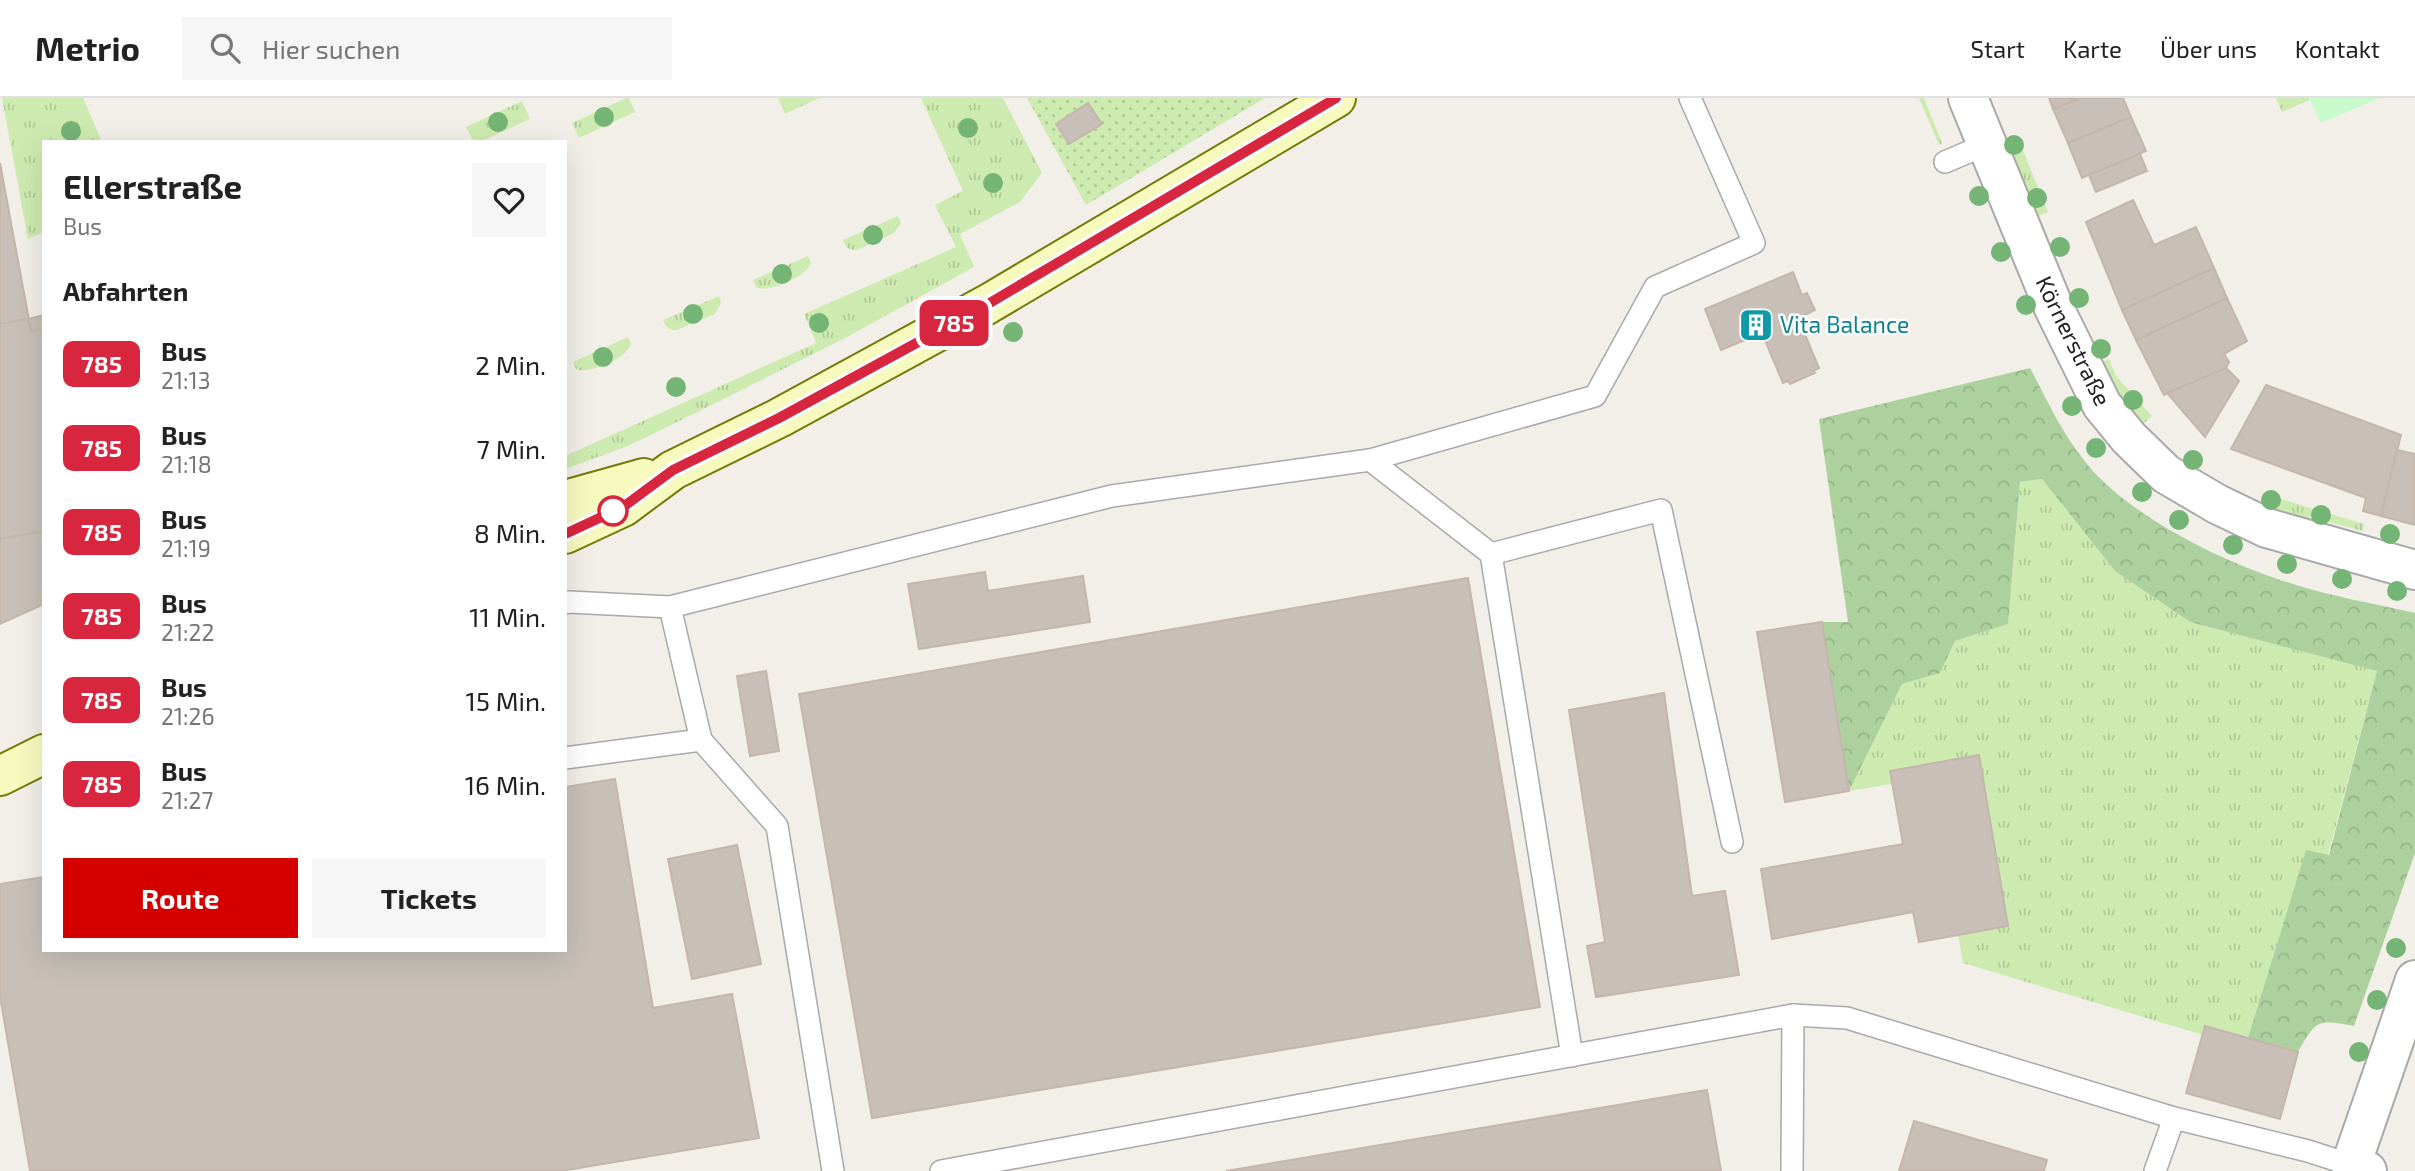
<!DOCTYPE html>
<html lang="de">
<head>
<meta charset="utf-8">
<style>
	:root { --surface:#fff; --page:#f6f6f6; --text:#222; --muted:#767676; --line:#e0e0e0; --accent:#d40000 }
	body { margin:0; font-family:"Exo 2",sans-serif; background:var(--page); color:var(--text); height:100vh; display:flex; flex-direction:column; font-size:26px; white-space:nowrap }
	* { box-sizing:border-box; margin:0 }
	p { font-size:23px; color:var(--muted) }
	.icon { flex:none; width:38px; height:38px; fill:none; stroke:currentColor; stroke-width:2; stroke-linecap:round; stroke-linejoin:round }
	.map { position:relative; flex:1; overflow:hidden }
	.panel { position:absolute; left:42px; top:42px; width:525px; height:812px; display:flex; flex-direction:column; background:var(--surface); border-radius:0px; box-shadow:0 7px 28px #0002 }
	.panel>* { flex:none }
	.badge { padding:0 14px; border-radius:10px; font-size:24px; line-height:46px }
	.map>.badge { position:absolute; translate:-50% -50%; box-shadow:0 0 0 4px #fff }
	h2 { padding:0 21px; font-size:26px; line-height:63px }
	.round { display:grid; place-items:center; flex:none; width:74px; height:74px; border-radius:0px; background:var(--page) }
	.overview { display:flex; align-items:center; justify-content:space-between; height:119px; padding:0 21px }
	h1 { font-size:33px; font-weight:700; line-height:52px }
	.primary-button { display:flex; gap:14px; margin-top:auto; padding:14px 21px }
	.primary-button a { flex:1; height:80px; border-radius:0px; background:var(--accent); color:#fff; font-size:28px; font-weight:700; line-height:80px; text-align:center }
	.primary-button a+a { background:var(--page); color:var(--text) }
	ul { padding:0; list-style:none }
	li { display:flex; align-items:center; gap:21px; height:84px; padding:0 21px }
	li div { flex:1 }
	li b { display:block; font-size:26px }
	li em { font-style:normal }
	li .badge { min-width:77px; font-weight:700; text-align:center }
	header { display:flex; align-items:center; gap:42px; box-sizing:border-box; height:98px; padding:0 35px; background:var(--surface); border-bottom:2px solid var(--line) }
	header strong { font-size:33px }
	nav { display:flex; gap:38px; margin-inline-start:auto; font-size:24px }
	.search { width:490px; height:63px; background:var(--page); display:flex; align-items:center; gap:18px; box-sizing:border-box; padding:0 24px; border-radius:0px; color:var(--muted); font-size:26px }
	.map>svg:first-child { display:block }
</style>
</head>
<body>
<header>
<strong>Metrio</strong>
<div class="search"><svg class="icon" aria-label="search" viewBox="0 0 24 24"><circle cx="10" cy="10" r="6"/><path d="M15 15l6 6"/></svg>Hier suchen</div>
<nav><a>Start</a><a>Karte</a><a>Über uns</a><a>Kontakt</a></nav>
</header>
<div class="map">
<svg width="2415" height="1073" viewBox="0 0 2415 1073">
	<defs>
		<pattern id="grass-tufts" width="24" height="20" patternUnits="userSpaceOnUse" patternTransform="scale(1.75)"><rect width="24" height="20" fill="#cdebb0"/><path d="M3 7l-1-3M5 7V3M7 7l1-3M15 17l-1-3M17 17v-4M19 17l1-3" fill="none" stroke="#b0c997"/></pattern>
		<pattern id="forest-crowns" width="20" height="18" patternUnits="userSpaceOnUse" patternTransform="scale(1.75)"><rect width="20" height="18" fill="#add19e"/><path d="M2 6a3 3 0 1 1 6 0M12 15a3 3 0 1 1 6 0" fill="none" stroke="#95b388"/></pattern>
		<pattern id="garden-dots" width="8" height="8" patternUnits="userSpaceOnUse" patternTransform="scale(1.75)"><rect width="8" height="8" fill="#cdebb0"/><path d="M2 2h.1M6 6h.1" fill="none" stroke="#b0c997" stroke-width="1.8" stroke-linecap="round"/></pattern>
	</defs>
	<rect width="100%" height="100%" fill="#f2efe9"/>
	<g fill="url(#grass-tufts)">
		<path d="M2 0H83L102 44H44V134L28 141Z"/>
		<path d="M626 0H629L635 14 579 40 572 25Z"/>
		<path d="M778 0H819L785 16Z"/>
		<path d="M921 0H1003L1042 75 1020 104 960 136 974 169 847 239 724 301 628 348 565 371V358L816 245 804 216 956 149 935 107 963 93Z"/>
		<path d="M1919 0H1924L1942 45 1939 47Z"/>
		<path d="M2276 0H2309L2310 2 2282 14Z"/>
		<path d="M522 3 530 21 480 44H474L466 29Z"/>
		<path d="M2018 40 2048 114 2036 119 2007 44Z"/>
		<path d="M898 118 901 125 894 135 857 152C849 152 846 150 843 142Z"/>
		<path d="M808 158 811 165C807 178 768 196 756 189L753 182Z"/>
		<path d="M719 198 721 205 715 216 677 232C669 233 666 229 663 222Z"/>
		<path d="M628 239 631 246C627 260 589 277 576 271L573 264Z"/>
		<path d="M2109 261 2116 278 2152 318 2142 327 2113 293 2098 266Z"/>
		<path d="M2042 381 2115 473 2190 524 2377 573 2328 757 2306 753 2248 940 2205 928 2203 937 1963 865 1958 837 2008 827 1979 658 1890 673 1892 686 1849 693 1902 586 1940 575 1955 543 2008 526 2020 384Z"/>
		<path d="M2271 398 2364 426 2363 433 2309 419 2307 424 2266 410Z"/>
	</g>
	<path fill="url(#forest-crowns)" d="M2030 270C2051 310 2071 354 2105 385 2153 430 2233 468 2296 487 2335 499 2376 506 2415 515V755L2354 928C2317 921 2316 922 2298 954L2248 940 2306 752 2329 757 2377 573 2190 524 2115 473 2042 381 2020 384 2008 526 1955 543 1940 575 1902 586 1849 693 1822 524H1848L1819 321Z"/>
	<path fill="#c8facc" d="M2309 0H2380L2321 25Z"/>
	<path fill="url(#garden-dots)" d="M1027 0H1265L1086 107Z"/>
	<g fill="#c7bfb8" stroke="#c4b6ab" stroke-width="2">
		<path d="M2049 0H2081L2053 11Z"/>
		<path d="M2081 0H2123L2131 19 2068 45 2053 11Z"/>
		<path d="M1088 5 1102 26 1069 46 1056 26Z"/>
		<path d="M2131 19 2146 53 2082 80 2068 45Z"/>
		<path d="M2140 56 2147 73 2096 94 2089 77Z"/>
		<path d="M0 65 31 233 44 231V506L0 526Z"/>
		<path d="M2133 102 2154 147 2196 129 2214 170 2122 212 2086 124Z"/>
		<path d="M2214 170 2227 200 2136 242 2122 212Z"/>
		<path d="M1793 174 1802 197 1807 195 1815 212 1798 220 1819 270 1813 273 1815 275 1790 286 1788 283 1783 285 1762 235 1721 252 1705 211Z"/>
		<path d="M2227 200 2247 243 2224 256 2229 264 2226 270 2164 297 2136 242Z"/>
		<path d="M44 217V231L31 233 28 221Z"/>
		<path d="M28 221 31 233 44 231V433L0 441V226Z"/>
		<path d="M2226 270 2239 283 2205 339 2167 295Z"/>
		<path d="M2266 287 2401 337 2381 418 2363 413 2366 400 2231 351Z"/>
		<path d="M2397 352 2415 356V427L2381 418Z"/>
		<path d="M985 474 988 493 1083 478 1090 524 919 551 908 486Z"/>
		<path d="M1468 480 1540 909 872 1020 799 596Z"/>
		<path d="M1822 524 1849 693 1785 704 1757 534Z"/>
		<path d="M766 573 779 653 750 658 737 578Z"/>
		<path d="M1664 595 1692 798 1725 793 1739 877 1596 899 1587 848 1605 844 1569 612Z"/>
		<path d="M1979 657 2008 828 1919 844 1913 814 1772 841 1761 771 1903 746 1890 673Z"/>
		<path d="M615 681 653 910 732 896 759 1040 561 1073H30L0 898V786L44 779V852H565V689Z"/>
		<path d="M737 747 761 866 692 881 668 761Z"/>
		<path d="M2205 928 2298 954 2280 1021 2186 995Z"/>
		<path d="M1707 992 1721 1073H1226Z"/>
		<path d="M1914 1023 2047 1062 2044 1073H1899Z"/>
	</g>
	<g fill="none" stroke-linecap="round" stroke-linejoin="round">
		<g stroke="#a9a9a9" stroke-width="24">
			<g id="lane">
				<path d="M1945 64 1987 46"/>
				<path d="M1370 362 1491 456 1661 412 1732 744"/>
				<path d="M1491 456 1572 958"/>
				<path d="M565 505 569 504 670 509 1112 398 1370 362 1595 298 1655 189 1754 145 1690 0"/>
				<path d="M670 509 701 642 777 728 833 1073"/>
				<path d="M565 660 701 642"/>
				<path d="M941 1073 1793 917 1847 920 2174 1020 2308 1053 2351 1067"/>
				<path d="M1792 1073 1793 917"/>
				<path d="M2155 1073 2174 1020"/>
			</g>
		</g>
		<g stroke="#a9a9a9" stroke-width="42">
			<g id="street">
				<path d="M1968 0 2054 210 2102 307 2129 340 2166 376 2217 406 2267 430 2415 472"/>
				<path d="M2367 1073 2351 1067 2415 882"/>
			</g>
		</g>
		<g stroke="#707d05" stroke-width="42">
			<g id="secondary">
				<path d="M565 402 644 380"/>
				<path d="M565 436 623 409 673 372 779 320 988 206 1336 0"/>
				<path d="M0 678 44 656"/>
			</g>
		</g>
		<use href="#lane" stroke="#fff" stroke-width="21"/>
		<use href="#street" stroke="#fff" stroke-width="38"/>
		<use href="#secondary" stroke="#f7fabf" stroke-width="38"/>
	</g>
	<g fill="#74b475">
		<circle cx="604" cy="19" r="10"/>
		<circle cx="498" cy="24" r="10"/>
		<circle cx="968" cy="30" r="10"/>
		<circle cx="71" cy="33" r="10"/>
		<circle cx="2014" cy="47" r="10"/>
		<circle cx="993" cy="85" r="10"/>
		<circle cx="1979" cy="98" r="10"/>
		<circle cx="2037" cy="100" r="10"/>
		<circle cx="873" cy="137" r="10"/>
		<circle cx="2060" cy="149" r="10"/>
		<circle cx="2001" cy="154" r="10"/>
		<circle cx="782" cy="176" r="10"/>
		<circle cx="2079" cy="200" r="10"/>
		<circle cx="2026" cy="207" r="10"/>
		<circle cx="693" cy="216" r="10"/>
		<circle cx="819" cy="225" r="10"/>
		<circle cx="1013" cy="234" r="10"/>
		<circle cx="2101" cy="251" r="10"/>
		<circle cx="603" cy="259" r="10"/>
		<circle cx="676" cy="289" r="10"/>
		<circle cx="2133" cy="302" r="10"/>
		<circle cx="2072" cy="308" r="10"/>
		<circle cx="2096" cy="350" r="10"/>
		<circle cx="2193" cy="362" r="10"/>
		<circle cx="2142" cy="394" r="10"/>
		<circle cx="2271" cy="402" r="10"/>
		<circle cx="2321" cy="417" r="10"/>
		<circle cx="2179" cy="422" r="10"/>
		<circle cx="2390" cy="436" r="10"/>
		<circle cx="2233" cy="447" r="10"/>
		<circle cx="2287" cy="466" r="10"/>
		<circle cx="2342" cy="481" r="10"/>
		<circle cx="2397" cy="493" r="10"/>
		<circle cx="2396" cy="850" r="10"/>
		<circle cx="2377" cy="902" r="10"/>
		<circle cx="2359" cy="954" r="10"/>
	</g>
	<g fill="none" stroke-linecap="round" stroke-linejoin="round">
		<g stroke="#fff" stroke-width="16">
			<path id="line" d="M565 436 623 409 673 372 779 320 988 206 1336 0"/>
		</g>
		<use href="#line" stroke="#d7263d" stroke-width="10"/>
	</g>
	<defs>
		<g id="building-square" transform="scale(1.75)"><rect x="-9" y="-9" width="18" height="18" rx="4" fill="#0f9aa8" stroke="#fff"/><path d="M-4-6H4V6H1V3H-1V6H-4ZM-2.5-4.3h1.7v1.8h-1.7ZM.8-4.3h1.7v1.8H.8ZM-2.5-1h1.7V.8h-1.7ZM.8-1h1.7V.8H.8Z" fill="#fff"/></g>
	</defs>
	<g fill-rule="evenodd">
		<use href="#building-square" x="1756" y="227"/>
	</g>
	<circle fill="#fff" stroke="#d7263d" stroke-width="3.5" cx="613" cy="413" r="14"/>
	<g text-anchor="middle" stroke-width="5" stroke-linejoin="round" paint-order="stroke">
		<g font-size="23" fill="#0d838f" stroke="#fff" text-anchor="start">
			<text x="1780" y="235">Vita Balance</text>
		</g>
		<g font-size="23" fill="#222" stroke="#fff">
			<text transform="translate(2073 243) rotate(64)" y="8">Körnerstraße</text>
		</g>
	</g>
</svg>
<b class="badge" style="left:954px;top:225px;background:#d7263d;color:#fff">785</b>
<section class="panel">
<div class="overview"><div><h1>Ellerstraße</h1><p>Bus</p></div><a class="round"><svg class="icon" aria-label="heart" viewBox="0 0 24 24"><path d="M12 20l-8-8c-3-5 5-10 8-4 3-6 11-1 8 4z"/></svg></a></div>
<h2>Abfahrten</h2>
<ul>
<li><span class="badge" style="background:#d7263d;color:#fff">785</span><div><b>Bus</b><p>21:13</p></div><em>2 Min.</em></li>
<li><span class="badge" style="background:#d7263d;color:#fff">785</span><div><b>Bus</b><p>21:18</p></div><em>7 Min.</em></li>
<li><span class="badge" style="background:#d7263d;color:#fff">785</span><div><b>Bus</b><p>21:19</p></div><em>8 Min.</em></li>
<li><span class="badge" style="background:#d7263d;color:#fff">785</span><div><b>Bus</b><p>21:22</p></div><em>11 Min.</em></li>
<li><span class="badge" style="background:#d7263d;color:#fff">785</span><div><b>Bus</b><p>21:26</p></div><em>15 Min.</em></li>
<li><span class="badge" style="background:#d7263d;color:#fff">785</span><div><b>Bus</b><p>21:27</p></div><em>16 Min.</em></li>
</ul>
<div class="primary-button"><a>Route</a><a>Tickets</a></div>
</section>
</div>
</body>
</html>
